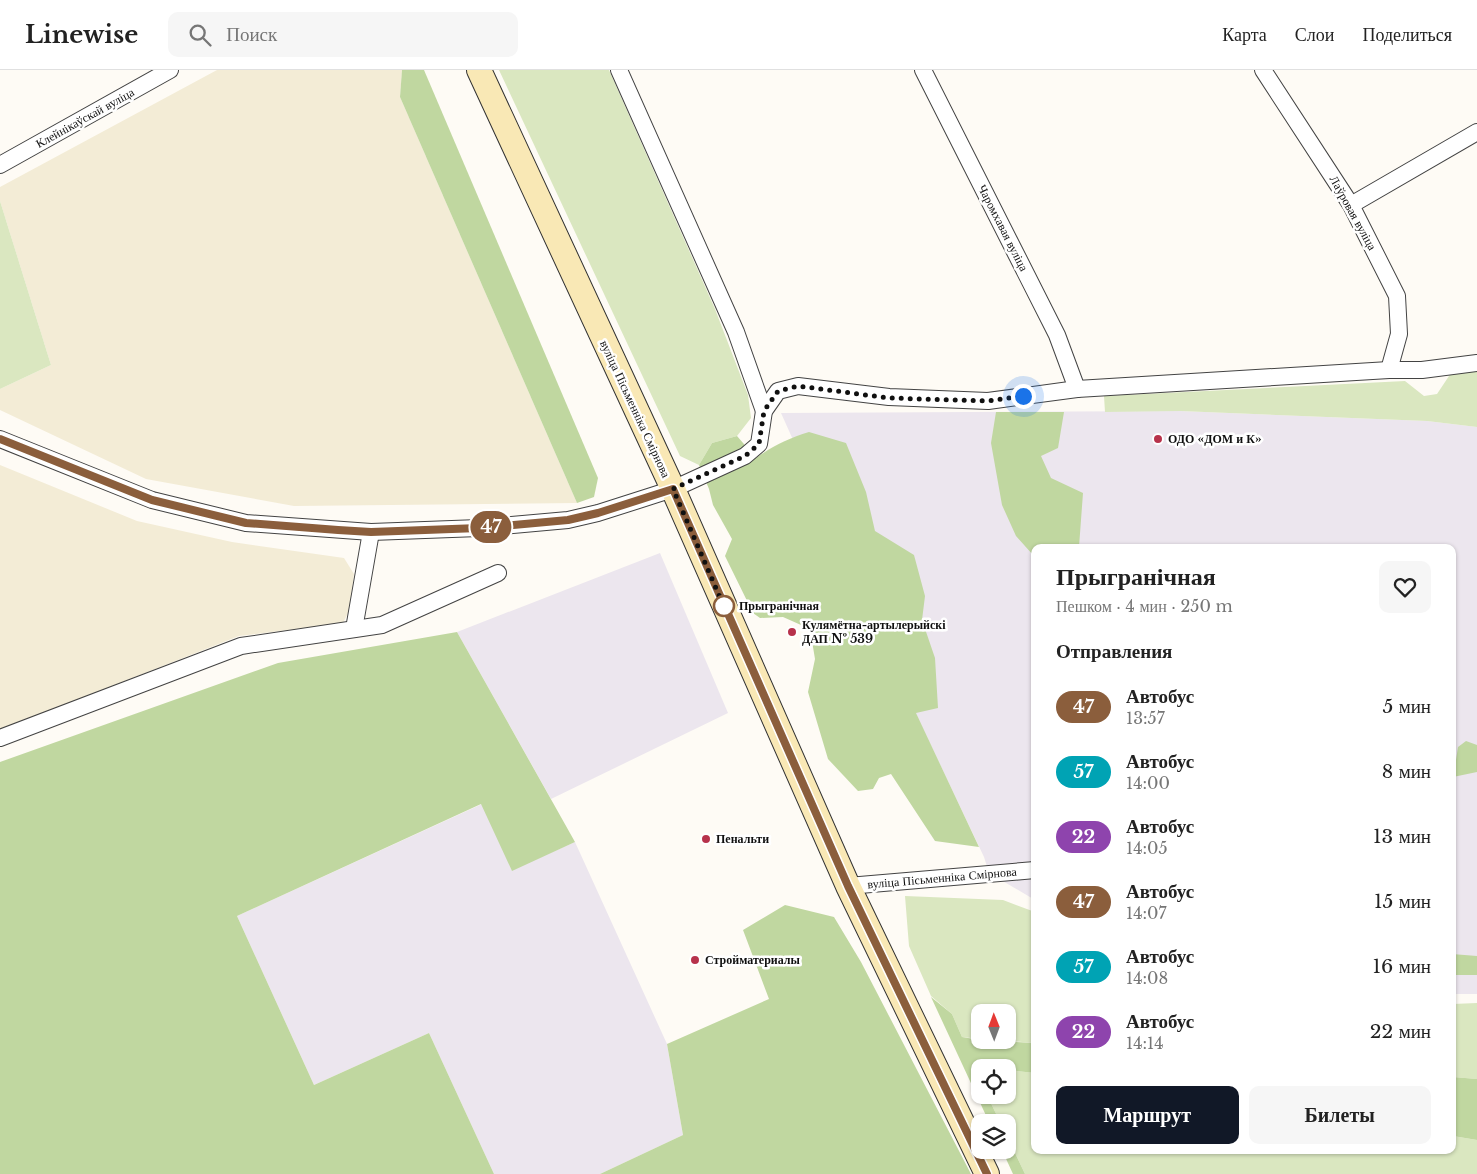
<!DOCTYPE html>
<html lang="ru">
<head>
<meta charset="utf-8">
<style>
	:root { --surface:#fff; --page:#f6f6f6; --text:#222; --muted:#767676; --line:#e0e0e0; --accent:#111827 }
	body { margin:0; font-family:"Libre Baskerville",serif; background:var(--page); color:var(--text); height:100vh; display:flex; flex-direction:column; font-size:19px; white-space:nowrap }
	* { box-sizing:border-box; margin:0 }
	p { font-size:16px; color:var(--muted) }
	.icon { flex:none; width:28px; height:28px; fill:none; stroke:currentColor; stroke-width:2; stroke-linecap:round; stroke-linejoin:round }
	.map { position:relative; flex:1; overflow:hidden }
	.panel { position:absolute; left:1031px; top:474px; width:425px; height:610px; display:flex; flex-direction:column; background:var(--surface); border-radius:10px; box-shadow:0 1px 4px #0004 }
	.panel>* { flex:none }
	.badge { padding:0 10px; border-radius:16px; font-size:18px; line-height:32px }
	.needle { width:32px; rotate:359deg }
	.controls { position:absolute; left:971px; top:934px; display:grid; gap:10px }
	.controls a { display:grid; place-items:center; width:45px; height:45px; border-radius:10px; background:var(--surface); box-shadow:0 1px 4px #0004; font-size:25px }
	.you { position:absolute; width:25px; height:25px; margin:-12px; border:4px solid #fff; border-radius:50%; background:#1a73e8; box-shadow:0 0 0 8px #1a73e833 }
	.map>.badge { position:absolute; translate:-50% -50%; box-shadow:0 0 0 2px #fff }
	h2 { padding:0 25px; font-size:19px; line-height:45px }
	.round { display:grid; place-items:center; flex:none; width:52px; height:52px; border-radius:10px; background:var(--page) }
	.headline { display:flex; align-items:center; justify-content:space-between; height:85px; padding:0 25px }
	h1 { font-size:24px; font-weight:700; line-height:38px }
	.primary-button { display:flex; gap:10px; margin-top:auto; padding:10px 25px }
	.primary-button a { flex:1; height:58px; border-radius:10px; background:var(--accent); color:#fff; font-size:20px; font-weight:700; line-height:58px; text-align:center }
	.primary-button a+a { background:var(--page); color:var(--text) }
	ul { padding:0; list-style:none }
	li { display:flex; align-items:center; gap:15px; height:65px; padding:0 25px }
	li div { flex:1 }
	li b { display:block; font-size:19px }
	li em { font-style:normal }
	li .badge { min-width:55px; font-weight:700; text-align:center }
	header { display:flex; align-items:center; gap:30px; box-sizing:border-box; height:70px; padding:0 25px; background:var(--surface); border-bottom:1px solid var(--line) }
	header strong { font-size:24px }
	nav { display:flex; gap:28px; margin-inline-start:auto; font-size:18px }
	.search { width:350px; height:45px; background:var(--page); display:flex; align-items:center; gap:12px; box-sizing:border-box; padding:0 18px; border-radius:10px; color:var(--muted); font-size:19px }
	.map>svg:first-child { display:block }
</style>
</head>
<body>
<header>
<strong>Linewise</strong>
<div class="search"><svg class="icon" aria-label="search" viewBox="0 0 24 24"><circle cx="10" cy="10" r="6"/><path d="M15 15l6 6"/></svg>Поиск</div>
<nav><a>Карта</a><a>Слои</a><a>Поделиться</a></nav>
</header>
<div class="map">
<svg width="1477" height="1104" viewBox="0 0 1477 1104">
	<rect width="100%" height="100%" fill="#fefbf5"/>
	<g fill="#ece6ee">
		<path d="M1180 341 1427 351 1477 357V924H1453L1452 478H1035V830L989 803 984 787 915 642 781 343Z"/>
		<path d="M660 483 728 643 551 729 457 562Z"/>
		<path d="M482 734 512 800 575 772 667 974 683 1065 600 1104H494L429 963 314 1015 237 846Z"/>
	</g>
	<g fill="#f3ecd6">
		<path d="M217 0H402L400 27 577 433 294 436 146 409 0 340V319L51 295 0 131V117Z"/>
		<path d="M0 395 137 451 232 472 344 488 354 504 349 541 343 553 239 566 0 660Z"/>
	</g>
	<g fill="#dae7c0">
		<path d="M499 0H609L715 239 748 325 751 348 737 366 712 373 699 395 680 386Z"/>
		<path d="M0 131 51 295 0 319Z"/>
		<path d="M1477 301V357L1427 351 1180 341 1105 342 1104 326 1405 311 1424 326 1437 324 1451 303Z"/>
		<path d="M905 826 1003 830 1035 842V973L996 970H1008V942H980V969L962 967 952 944 931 926 909 876Z"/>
		<path d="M1477 933V1009L1453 1007V934Z"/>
		<path d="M1008 1000 1035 1003V1080H1452L1453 1066 1477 1070V1104H1025L1008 1068V1052H1000L987 1025H1008Z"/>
	</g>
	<g fill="#c0d7a0">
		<path d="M402 0H424L598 408 594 427 577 433 400 27Z"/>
		<path d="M996 342H1064L1058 378 1041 386 1051 408 1083 423 1079 477 1035 478V485H1033L1016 466 1002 435 991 373Z"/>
		<path d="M809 362 846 373 866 422 875 461 914 485 925 526 922 550 935 588 938 638 916 643 979 777 935 771 891 704 879 708 873 719 858 721 828 689 808 622 815 589 810 559 783 547 760 548 753 543 725 486 732 469 713 435 709 419 699 395 712 373 737 366 756 388C773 376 789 368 809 362Z"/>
		<path d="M457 562 575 772 512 801 481 734 237 846 314 1015 429 963 494 1104H0V692L278 593Z"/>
		<path d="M1466 671 1477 675V702L1453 707V692L1456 690 1458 677Z"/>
		<path d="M785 835 834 847 861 892 971 1104H600L683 1065 667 974 769 929 743 860Z"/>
		<path d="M1452 884 1477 886V905H1453Z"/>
		<path d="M931 927 952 944 962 967 980 970 1035 973V1003L1008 1000V998L974 996 980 1010V1025H987L1000 1052H989Z"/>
		<path d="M1453 1007 1477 1009V1070L1453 1066Z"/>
		<path d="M1008 1068 1025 1104H1013L1002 1080H1008Z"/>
	</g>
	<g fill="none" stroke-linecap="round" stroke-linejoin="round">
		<g stroke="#434343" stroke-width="18">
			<g id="minor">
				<path d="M619 0 736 262 764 341"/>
				<path d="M923 0 1057 265 1077 319"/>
				<path d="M1263 0 1351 135 1397 226 1399 264 1389 300"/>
				<path d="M0 95 170 0"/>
				<path d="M1351 135 1477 62"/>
				<path d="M0 369 152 430 246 453 371 462 479 458 568 450 598 443 673 419 745 386 759 374 764 341 778 321 798 316 889 327 988 331 1077 319 1389 300H1422L1477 293"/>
				<path d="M354 559 371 462"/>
				<path d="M0 668 241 576 382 555 498 503"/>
				<path d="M848 816 1035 800"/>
			</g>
		</g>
		<g stroke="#323232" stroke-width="26">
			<path id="secondary" d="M479 0 673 419 848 816 987 1104"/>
		</g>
		<use href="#minor" stroke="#fff" stroke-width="16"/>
		<use href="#secondary" stroke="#f9e8b5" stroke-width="24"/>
	</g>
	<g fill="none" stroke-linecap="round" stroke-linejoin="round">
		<g stroke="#fff" stroke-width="11">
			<path id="line" d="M0 369 152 430 246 453 338 460 371 462 479 458 568 450 598 443 673 419 848 816 987 1104"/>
		</g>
		<use href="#line" stroke="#8b5e3c" stroke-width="8"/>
		<path stroke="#101010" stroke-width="5" stroke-dasharray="0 9" d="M724 536 725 539 673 419 745 386 759 374 764 341 778 321 798 316 889 328 988 331 1023 326"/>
	</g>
	<g fill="#b7324b" stroke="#fff" stroke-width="2">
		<circle cx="1158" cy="369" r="5"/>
		<circle cx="792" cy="562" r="5"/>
		<circle cx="706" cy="769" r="5"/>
		<circle cx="695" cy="890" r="5"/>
	</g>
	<circle fill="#fff" stroke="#8b5e3c" stroke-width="2.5" cx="724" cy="536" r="10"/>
	<g text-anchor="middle" stroke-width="5" stroke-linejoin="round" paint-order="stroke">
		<g font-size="12" fill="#101010" stroke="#fff">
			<text transform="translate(85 48) rotate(-29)" y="4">Клейнікаўскай вуліца</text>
			<text transform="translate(1353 143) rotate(61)" y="4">Лаўровая вуліца</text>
			<text transform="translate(1003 158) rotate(63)" y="4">Чаромхавая вуліца</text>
			<text transform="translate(635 339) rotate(65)" y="4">вуліца Пісьменніка Смірнова</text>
			<text transform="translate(942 808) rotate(-5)" y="4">вуліца Пісьменніка Смірнова</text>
		</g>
		<g font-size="12" font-weight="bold" fill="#101010" stroke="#fff" text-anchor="start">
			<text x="1168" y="373">ОДО «ДОМ и К»</text>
			<text x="802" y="559">Кулямётна-артылерыйскі<tspan x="802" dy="14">ДАП № 539</tspan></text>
			<text x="716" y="773">Пенальти</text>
			<text x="705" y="894">Стройматериалы</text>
		</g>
		<g font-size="12" font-weight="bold" fill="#101010" stroke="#fff" text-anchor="start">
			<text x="739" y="540">Прыгранічная</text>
		</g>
	</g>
</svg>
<div class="controls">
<a><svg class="needle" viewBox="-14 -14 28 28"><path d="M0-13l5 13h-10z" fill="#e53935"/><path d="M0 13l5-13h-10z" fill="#767676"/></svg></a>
<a><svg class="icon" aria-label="locate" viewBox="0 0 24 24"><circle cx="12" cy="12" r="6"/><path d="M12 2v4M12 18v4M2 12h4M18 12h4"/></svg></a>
<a><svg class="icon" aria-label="layers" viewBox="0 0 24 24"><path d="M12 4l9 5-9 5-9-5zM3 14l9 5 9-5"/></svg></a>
</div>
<div class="you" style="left:1023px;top:326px"></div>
<b class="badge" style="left:491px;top:457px;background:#8b5e3c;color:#fff">47</b>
<section class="panel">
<div class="headline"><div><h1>Прыгранічная</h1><p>Пешком · 4 мин · 250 m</p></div><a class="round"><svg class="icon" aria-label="heart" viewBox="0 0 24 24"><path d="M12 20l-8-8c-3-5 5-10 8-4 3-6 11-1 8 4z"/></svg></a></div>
<h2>Отправления</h2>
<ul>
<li><span class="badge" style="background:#8b5e3c;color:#fff">47</span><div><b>Автобус</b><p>13:57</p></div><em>5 мин</em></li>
<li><span class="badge" style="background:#00a3b4;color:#fff">57</span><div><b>Автобус</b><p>14:00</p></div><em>8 мин</em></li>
<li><span class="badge" style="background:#8e44ad;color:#fff">22</span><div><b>Автобус</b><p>14:05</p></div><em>13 мин</em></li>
<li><span class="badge" style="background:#8b5e3c;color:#fff">47</span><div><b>Автобус</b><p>14:07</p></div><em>15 мин</em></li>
<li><span class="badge" style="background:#00a3b4;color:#fff">57</span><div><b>Автобус</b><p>14:08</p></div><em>16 мин</em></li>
<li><span class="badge" style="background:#8e44ad;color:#fff">22</span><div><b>Автобус</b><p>14:14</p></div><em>22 мин</em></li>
</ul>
<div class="primary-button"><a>Маршрут</a><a>Билеты</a></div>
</section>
</div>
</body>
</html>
